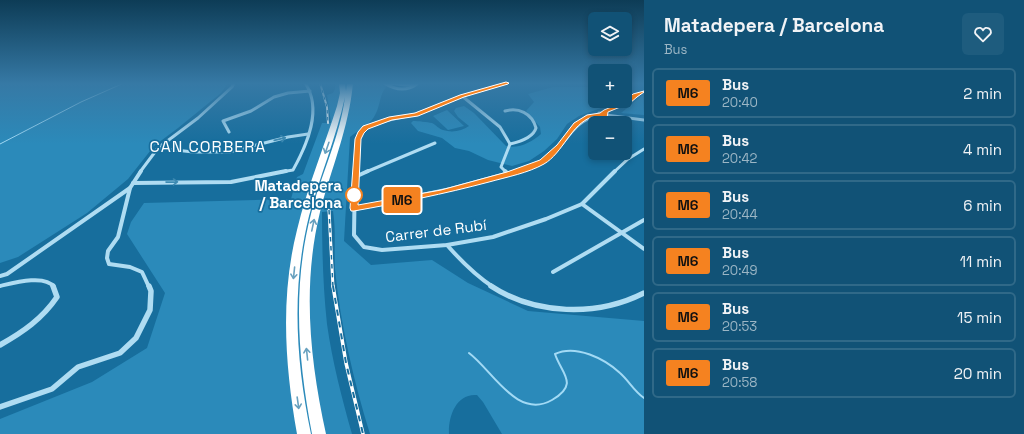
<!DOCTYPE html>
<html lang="en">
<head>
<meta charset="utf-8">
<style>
	:root { --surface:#115276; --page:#1e5c7e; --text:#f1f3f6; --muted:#9cb6c5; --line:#306988 }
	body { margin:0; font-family:"Space Grotesk",sans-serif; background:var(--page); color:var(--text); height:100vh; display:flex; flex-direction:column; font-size:15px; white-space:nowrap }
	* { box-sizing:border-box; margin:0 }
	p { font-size:13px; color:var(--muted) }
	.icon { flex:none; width:22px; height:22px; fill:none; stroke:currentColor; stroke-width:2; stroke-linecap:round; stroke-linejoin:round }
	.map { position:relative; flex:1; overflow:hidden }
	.details { display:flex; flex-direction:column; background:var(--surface); width:380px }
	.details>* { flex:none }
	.badge { padding:0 8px; border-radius:3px; font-size:14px; line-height:26px }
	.fabs { position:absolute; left:588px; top:12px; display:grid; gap:8px }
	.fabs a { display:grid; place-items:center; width:44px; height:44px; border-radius:6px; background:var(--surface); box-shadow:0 2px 6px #0003; font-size:20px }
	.map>.badge { position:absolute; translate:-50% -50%; box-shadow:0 0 0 2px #fff }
	.round { display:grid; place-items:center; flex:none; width:42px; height:42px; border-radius:6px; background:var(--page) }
	.headline { display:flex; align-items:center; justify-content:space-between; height:68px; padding:0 20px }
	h1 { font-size:19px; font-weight:700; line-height:30px }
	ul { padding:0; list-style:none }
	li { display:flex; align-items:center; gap:12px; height:50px; margin:0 8px 6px; padding:0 12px; border:2px solid var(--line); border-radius:6px }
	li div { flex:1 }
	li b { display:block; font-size:15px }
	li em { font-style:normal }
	li .badge { min-width:44px; font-weight:700; text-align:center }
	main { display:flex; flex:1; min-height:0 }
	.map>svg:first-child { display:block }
</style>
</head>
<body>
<main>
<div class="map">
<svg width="644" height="434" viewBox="0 0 644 434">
	<rect width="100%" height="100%" fill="#176e9d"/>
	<g fill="#2b8aba">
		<path d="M0 83H228L221 93 178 128 154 146 128 179 87 213 18 257 0 263Z"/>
		<path d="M335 83H390C378 93 382 104 374 117 369 125 357 131 350 137L344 241 371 265 432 260 468 283 528 311 644 321V434H502L483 402 477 395C456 393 448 417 449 434H370C354 382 340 323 335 269 334 250 336 230 333 211L322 212C322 249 323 287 327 324 332 360 342 399 352 434H0V419L92 382 147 348 165 293 127 234 131 222 144 203 291 199 297 177 303 174 322 123H331L327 95 333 93 335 89Z"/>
		<path d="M553 87H595V101H620L579 116 567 124 557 139 544 151 529 161 512 166 488 160 469 151 455 148 442 138 418 131 411 123 413 121C418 121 427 122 432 123 436 125 439 129 443 130 452 133 462 131 469 126L458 117 454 111 456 108 464 106 474 113 506 146C519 149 532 142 541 134L540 127 526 111 534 102 528 94Z"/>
		<path d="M643 95 644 115 621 113Z"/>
		<path d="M447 110 464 126 448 130 433 116Z"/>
	</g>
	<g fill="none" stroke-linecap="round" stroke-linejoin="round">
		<path stroke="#a2daf5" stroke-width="1" d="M0 144 81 102 124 83"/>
		<path stroke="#a2daf5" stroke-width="2" d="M469 353C493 371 517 420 552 400 580 384 561 373 555 354 576 344 605 359 620 373 629 381 634 391 644 398"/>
		<g stroke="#afdcf2" stroke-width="3">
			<path d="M384 83C395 90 406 92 417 84"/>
			<path d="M389 83 406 85 416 84"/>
			<path d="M462 96 500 127 510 144 501 167 506 172"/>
			<path d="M505 111C518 107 532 113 536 128 533 138 519 142 510 144"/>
			<path d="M598 115 603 117 606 115 644 120"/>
			<path d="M229 132 223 121 251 111 274 97 288 93 310 91"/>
			<path d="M158 148 193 152H229L288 137 308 134"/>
			<path d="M140 172 158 148 198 118 232 87 234 83"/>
			<path d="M281 172 293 170C307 145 323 109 305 83"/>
			<path d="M355 172 358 139 363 130 376 123 416 114 462 96 506 83"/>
			<path d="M366 172 435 143"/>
			<path d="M514 172C526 169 539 165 549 157 568 142 572 122 598 115L599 113H603L628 102 635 95 644 92"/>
			<path d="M614 172 628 159 644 149"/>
		</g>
		<g stroke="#afdcf2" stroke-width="4">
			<path d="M355 171 354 235 364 247 382 250 447 245 493 237 546 219 582 204 615 171"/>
			<path d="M505 171 508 174"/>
			<path d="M355 177 368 171"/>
			<path d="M133 183 231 182 286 171"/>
			<path d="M130 188 118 237 108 251 107 258 109 264 130 267 142 272 149 287"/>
			<path d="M582 204 644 249"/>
			<path d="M354 209 451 189 517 171"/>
			<path d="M447 245C461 261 475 275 493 287"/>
			<path d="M553 272 644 220"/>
			<path d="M0 276 7 274 130 188 141 171"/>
			<path d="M0 286C13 283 45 274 54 287"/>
		</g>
		<g stroke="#afdcf2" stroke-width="5.5">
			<path d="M491 286C535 315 597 317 644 293"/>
			<path d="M0 345C23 332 42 319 57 297L53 286"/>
			<path d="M0 407 52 389 78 367 120 353 136 338 150 310 151 291 149 286"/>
		</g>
		<path fill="#fff" fill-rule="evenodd" d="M339 83H345L346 91 347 83H353C349 128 331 169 320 212 302 286 310 361 326 434H312C298 360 292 287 311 214 321 174 340 137 345 97 336 138 320 176 309 216 291 289 296 362 311 434H297C285 366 280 297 297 230 307 188 324 147 337 106L340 93Z"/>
		<g stroke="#fff" stroke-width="2">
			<path id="rail-far2" d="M320 83 327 107 328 123"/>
		</g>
		<g stroke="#fff" stroke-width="3">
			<path id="rail-far1" d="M329 210 333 287"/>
		</g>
		<g stroke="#fff" stroke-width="3.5">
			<path id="rail" d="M333 286 346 363 363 434"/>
		</g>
		<use href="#rail-far2" stroke="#176e9d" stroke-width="1" stroke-dasharray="3.5" stroke-linecap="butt"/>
		<use href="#rail-far1" stroke="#176e9d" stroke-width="1.5" stroke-dasharray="4.5" stroke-linecap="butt"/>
		<use href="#rail" stroke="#176e9d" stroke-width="2" stroke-dasharray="6" stroke-linecap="butt"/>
	</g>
	<defs><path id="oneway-shaft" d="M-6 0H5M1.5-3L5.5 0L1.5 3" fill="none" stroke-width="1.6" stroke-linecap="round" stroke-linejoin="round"/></defs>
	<g stroke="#3d8ab2">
		<use href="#oneway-shaft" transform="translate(280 139) rotate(-13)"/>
		<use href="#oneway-shaft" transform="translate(172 182) rotate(-1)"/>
	</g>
	<g stroke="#68a1bf">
		<use href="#oneway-shaft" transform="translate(327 148) rotate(109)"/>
		<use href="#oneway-shaft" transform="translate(313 225) rotate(-78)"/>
		<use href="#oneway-shaft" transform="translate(294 273) rotate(96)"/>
		<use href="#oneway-shaft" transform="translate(307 354) rotate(-96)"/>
		<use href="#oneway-shaft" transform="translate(298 403) rotate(82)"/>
	</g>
	<linearGradient id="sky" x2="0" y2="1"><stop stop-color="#0d3c56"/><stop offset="0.58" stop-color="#3679a5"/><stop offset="1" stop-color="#3679a5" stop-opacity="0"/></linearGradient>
	<rect width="644" height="144" fill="url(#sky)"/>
	<path fill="#f58220" stroke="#fff" d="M506 82 509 83 508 84 464 97 418 116 392 120 368 129 364 133 361 139 358 205 441 190 507 172 540 160 557 145 574 123 587 115 600 113 604 110 626 101 633 94 644 91V92L637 97 630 103 608 112 607 118C602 118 597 116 592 117 571 124 563 153 544 164 528 173 507 177 489 182 444 194 399 203 354 211H351L350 208 355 139 358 132 363 126 389 117 415 113 460 95Z"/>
	<circle fill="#fff" stroke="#f58220" stroke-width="2" cx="354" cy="195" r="8"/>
	<g text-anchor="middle" stroke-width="3.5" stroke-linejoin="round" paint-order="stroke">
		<g font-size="15" font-weight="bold" fill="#fff" stroke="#176e9d" text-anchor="end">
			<text x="342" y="191">Matadepera<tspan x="342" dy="17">/ Barcelona</tspan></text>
		</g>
		<g font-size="15" fill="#fff" stroke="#176e9d">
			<text transform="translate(436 231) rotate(-7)" y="5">Carrer de Rubí</text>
		</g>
		<g font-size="16" letter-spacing="1" fill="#fff" stroke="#176e9d">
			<text x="208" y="152">CAN CORBERA</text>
		</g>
	</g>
</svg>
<div class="fabs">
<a><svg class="icon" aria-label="layers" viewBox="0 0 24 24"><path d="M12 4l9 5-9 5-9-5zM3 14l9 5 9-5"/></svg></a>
<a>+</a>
<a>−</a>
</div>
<b class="badge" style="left:402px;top:200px;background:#f58220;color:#111">M6</b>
</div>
<section class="details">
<div class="headline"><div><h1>Matadepera / Barcelona</h1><p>Bus</p></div><a class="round"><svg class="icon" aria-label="heart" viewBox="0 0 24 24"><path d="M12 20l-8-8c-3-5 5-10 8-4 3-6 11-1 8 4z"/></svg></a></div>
<ul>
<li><span class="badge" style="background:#f58220;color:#111">M6</span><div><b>Bus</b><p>20:40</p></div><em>2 min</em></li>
<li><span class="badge" style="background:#f58220;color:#111">M6</span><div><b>Bus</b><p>20:42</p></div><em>4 min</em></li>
<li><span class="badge" style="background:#f58220;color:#111">M6</span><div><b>Bus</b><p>20:44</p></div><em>6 min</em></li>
<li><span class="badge" style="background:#f58220;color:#111">M6</span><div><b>Bus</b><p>20:49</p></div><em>11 min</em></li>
<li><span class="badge" style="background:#f58220;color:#111">M6</span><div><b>Bus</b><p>20:53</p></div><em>15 min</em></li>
<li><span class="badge" style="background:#f58220;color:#111">M6</span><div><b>Bus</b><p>20:58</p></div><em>20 min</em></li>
</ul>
</section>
</main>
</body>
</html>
